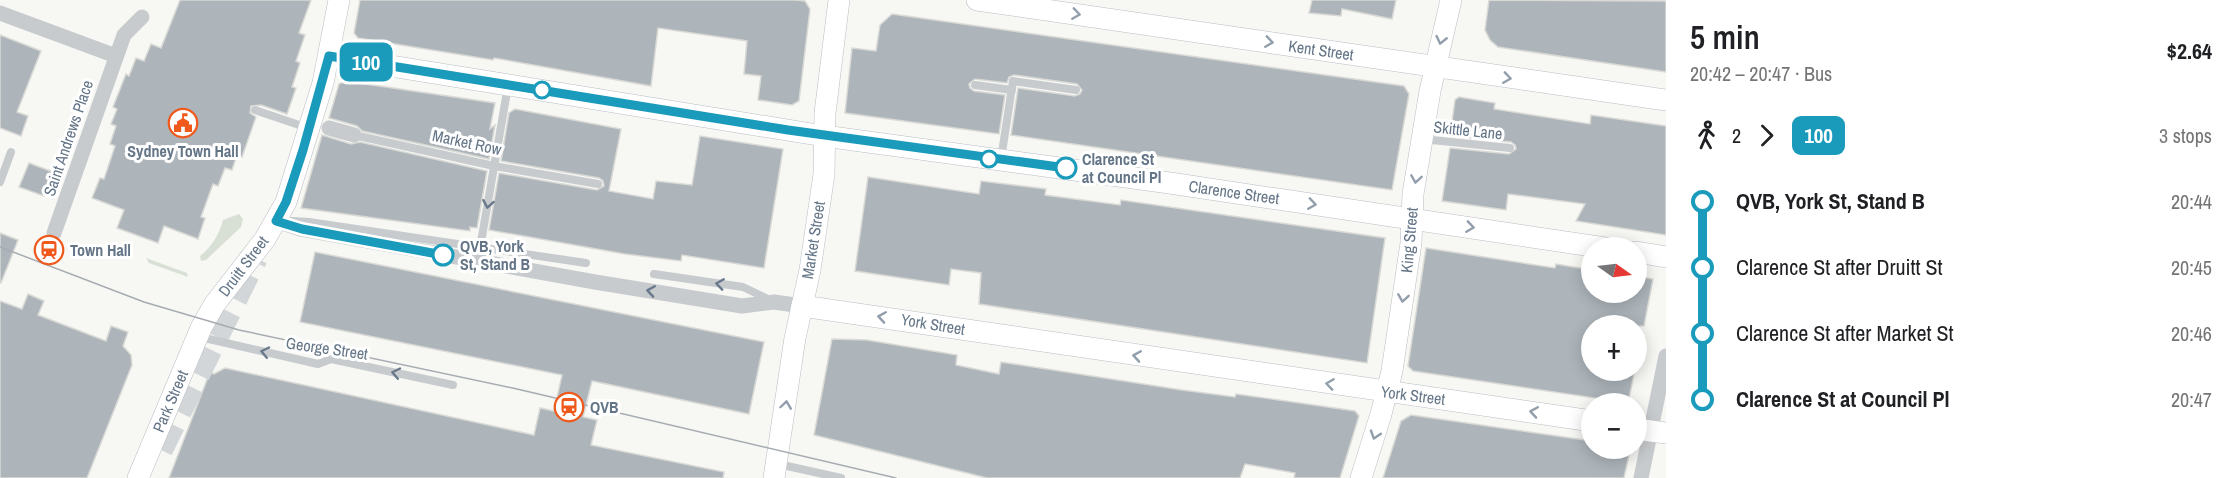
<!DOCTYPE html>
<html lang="en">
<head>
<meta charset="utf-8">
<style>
	:root { --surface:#fff; --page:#f2f2f2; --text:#202124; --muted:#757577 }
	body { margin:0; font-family:"Archivo Narrow",sans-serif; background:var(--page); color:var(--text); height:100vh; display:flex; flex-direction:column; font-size:22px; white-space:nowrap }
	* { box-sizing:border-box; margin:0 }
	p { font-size:20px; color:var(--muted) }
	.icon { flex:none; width:33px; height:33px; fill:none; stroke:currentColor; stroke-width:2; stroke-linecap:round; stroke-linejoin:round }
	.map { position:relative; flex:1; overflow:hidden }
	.panel { display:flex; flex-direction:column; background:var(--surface); width:570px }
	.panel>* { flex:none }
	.badge { padding:0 12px; border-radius:9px; font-size:21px; line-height:39px }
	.needle { width:39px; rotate:104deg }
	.tools { position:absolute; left:1581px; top:237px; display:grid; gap:12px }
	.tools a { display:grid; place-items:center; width:66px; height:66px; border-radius:50%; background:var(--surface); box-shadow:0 3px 15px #0003; font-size:30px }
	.map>.badge { position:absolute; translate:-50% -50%; box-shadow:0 0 0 3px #fff }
	.legs { display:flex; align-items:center; gap:9px; height:66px; padding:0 24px; font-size:20px }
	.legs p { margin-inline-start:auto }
	.headline { display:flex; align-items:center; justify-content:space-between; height:102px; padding:0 24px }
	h1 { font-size:33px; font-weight:600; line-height:45px }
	ul { padding:0 24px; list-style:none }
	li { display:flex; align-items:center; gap:21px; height:66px; font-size:22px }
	li i { display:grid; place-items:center; width:9px; height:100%; margin:0 8px; background:currentColor }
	li i::after { content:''; width:15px; height:15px; margin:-8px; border:4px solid; border-radius:50%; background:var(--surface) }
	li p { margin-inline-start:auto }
	li:first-child i { background:linear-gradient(#0000 50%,currentColor 0) }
	li:last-child i { background:linear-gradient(currentColor 50%,#0000 0) }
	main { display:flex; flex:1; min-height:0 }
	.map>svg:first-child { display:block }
</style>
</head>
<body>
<main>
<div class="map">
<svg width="1666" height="478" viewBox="0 0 1666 478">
	<rect width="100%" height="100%" fill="#f7f7f4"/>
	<g fill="#d8e0d5">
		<path d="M239 214 243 219 241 227 206 260 201 261 200 256C211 248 220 233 223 220Z"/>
		<path d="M146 258 187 273 188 277 149 263Z"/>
	</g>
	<g fill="#adb5bb" stroke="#d9d9d6" stroke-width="1.5">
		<path d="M180 0H311L299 33 305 35 296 61 300 63 292 87 296 88 287 114 261 105 251 106 250 113 256 117 242 157 237 155 232 170 225 168 218 186 213 184 201 217 205 218 198 239 164 226 158 243 117 228 124 210 92 198 100 178 104 179 115 146 110 144 116 126 111 124 117 109 113 107 126 74 129 76 136 58 144 61 151 44 161 48Z"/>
		<path d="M360 0H795L805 1 810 9 799 101 792 105 758 100 761 76 744 74 747 41 658 28 651 86 494 58 493 60 358 38 354 33Z"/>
		<path d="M1312 0H1396L1392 19 1342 9 1341 16 1309 13Z"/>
		<path d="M1489 0 1666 1V72L1498 47 1490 40 1485 30Z"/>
		<path d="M892 14 1404 86 1409 94 1392 190 1011 135 1018 88 1075 96 1080 94 1082 90 1077 84 1014 75 1009 77 1007 83 975 79 969 84 970 88 974 91 1005 95 999 134 845 113 852 48 876 51 880 25Z"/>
		<path d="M0 35 41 51 17 112 28 116 21 136 0 128Z"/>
		<path d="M345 81 495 103 490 129 495 125 489 159 362 131 357 126 329 118 339 84Z"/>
		<path d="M1459 97 1495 103 1494 109 1590 124 1591 115 1666 126V235L1576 221 1585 204 1508 194 1506 210 1442 201 1450 148 1509 154 1516 149 1515 145 1511 142 1450 136 1455 100Z"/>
		<path d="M515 109 621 129 609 191 653 199 656 181 692 185 700 136 783 149 764 268 682 255 681 261 625 254 489 230 499 173 597 190 604 186 603 181 599 178 501 161 509 113Z"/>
		<path d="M322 135 351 144 360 142 487 171 477 228 470 227V231L301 208Z"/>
		<path d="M29 163 53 172 44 196 19 187Z"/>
		<path d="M868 177 979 194 981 181 1046 189 1045 195 1120 205 1121 200 1385 238 1367 363 979 304 981 273 951 269 949 285 855 271Z"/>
		<path d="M0 233 18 240 1 283H0Z"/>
		<path d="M1426 248 1555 268 1556 264 1592 270V292H1636V276L1653 279 1644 326H1592V370H1635L1628 403 1413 371 1408 366Z"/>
		<path d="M315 252 764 342 749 414 592 381 583 417 597 420 591 445 724 472 723 478H169L210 372 214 374 225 368 534 435 540 408 554 411 562 375 300 322Z"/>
		<path d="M28 294 44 301 38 315 106 341 111 326 128 332 123 346 131 355 132 365 87 478H0V301L22 309Z"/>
		<path d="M832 339 867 340 957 355 956 365 999 374 1001 362 1182 390 1235 397 1236 394 1321 406 1355 411 1359 416 1340 478H1294L1295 473 1245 464 1240 478H987L814 435Z"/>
		<path d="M1411 415 1592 441V448H1624L1629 455 1624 478H1383L1401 421Z"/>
	</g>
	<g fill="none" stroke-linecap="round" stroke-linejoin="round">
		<path stroke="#d2d6d9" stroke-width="28" stroke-dasharray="28 14" stroke-linecap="butt" d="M159 449 254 257"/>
		<g stroke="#b9bec3" stroke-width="22">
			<g id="secondary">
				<path d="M977 0 1666 100"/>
				<path d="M329 56 824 136 1163 182 1605 248"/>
				<path d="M1636 252 1666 257"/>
				<path d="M802 306 1592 421"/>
				<path d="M1636 429 1666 433"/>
				<path d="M138 478 201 328 214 305 265 239 286 202 323 83 339 0"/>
				<path d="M774 478 795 338 810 270 824 174 825 113 839 0"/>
				<path d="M1361 478 1381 414 1392 371 1411 243 1413 194 1430 91 1451 0"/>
			</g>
		</g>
		<g stroke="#c7cbce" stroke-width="8">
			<path d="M975 85 1012 90"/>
			<path d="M255 110 308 128"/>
			<path d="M354 135 494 166 598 184"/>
			<path d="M1422 139 1510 148"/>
			<path d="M1001 159 1013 81 1076 90"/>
			<path d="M0 182 11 152"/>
			<path d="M292 221 309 222 586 263"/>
			<path d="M480 248 508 86"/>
			<path d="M654 274 743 287 770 300"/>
			<path d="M200 337 318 364 331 359 453 385"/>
			<path d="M778 464 841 478"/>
		</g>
		<g stroke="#c7cbce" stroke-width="15">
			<path d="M0 13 116 56"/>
			<path d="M329 128 354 135"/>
			<path d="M276 221 301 229 595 282 742 306 774 302 802 306"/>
			<path d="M54 233 124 35 142 17"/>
			<path d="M1641 478 1666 356"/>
		</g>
		<use href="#secondary" stroke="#fff" stroke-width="21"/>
		<path stroke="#a7acb3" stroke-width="1.5" d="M0 247 144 302 239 330 517 389 896 478"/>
	</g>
	<defs><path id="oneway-chevron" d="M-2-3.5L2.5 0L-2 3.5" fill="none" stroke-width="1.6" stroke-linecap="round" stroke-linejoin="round" transform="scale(1.5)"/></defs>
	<g stroke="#929eab">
		<use href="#oneway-chevron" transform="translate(1076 14) rotate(8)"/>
		<use href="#oneway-chevron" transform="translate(1441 40) rotate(103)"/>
		<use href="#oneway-chevron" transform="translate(1269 42) rotate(8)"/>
		<use href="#oneway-chevron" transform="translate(1507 78) rotate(8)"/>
		<use href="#oneway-chevron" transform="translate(1416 179) rotate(99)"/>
		<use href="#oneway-chevron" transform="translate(1312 204) rotate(8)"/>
		<use href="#oneway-chevron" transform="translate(1470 227) rotate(8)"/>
		<use href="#oneway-chevron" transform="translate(1403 298) rotate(99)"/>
		<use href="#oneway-chevron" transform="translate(882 317) rotate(-171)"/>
		<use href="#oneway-chevron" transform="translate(1137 356) rotate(-171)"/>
		<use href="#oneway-chevron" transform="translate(1330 384) rotate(-172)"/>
		<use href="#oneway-chevron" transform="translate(786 405) rotate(-82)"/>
		<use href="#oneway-chevron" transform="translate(1534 412) rotate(-171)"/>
		<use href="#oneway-chevron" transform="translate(1375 435) rotate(108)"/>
	</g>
	<g stroke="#69798b">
		<use href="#oneway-chevron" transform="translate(488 204) rotate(100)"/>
		<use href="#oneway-chevron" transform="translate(720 284) rotate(-172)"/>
		<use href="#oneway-chevron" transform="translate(651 291) rotate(-171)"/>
		<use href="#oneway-chevron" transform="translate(265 352) rotate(-168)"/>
		<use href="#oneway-chevron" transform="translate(396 373) rotate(-168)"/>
	</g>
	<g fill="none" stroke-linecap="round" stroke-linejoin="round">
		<g stroke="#fff" stroke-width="14">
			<path id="line-1" d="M443 255 302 229 276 221 286 202 303 150 329 56 788 130 1066 168"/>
		</g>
		<use href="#line-1" stroke="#1b9bbb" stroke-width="9"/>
	</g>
	<defs>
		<g id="civic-ring" transform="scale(1.5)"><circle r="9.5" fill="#fff" stroke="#ef591c" stroke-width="1.5"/><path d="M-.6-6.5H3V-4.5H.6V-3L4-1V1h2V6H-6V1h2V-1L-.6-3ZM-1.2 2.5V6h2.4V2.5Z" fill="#ef591c"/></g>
		<g id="station-ring" transform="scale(1.5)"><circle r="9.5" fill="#fff" stroke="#ef591c" stroke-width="1.5"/><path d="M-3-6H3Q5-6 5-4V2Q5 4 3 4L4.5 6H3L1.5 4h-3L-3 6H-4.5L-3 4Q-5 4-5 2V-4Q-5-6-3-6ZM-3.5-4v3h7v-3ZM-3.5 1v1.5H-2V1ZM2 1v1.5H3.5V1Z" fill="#ef591c"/></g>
	</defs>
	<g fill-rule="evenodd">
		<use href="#civic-ring" x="183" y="123"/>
		<use href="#station-ring" x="49" y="250"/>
		<use href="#station-ring" x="569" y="407"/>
	</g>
	<g fill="#fff" stroke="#1b9bbb" stroke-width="3">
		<circle cx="542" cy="90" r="8"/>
		<circle cx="989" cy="159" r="8"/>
		<circle cx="1066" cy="168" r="10"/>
		<circle cx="443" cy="255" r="10"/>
	</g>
	<g text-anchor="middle" stroke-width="6" stroke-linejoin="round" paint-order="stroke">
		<g font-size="16" fill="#647587" stroke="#fff">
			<text transform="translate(1321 50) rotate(8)" y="6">Kent Street</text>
			<text transform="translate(1468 130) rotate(6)" y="6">Skittle Lane</text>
			<text transform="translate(68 138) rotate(-71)" y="6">Saint Andrews Place</text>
			<text transform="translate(467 142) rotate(12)" y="6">Market Row</text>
			<text transform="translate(1234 192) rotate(8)" y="6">Clarence Street</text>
			<text transform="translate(813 240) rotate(-81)" y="6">Market Street</text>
			<text transform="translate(1409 240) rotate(-85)" y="6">King Street</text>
			<text transform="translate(243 266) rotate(-53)" y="6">Druitt Street</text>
			<text transform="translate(933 324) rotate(9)" y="6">York Street</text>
			<text transform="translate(327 348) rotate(8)" y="6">George Street</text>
			<text transform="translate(1413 395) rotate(7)" y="6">York Street</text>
			<text transform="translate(170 401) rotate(-67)" y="6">Park Street</text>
		</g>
		<g font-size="16" font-weight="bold" fill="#647587" stroke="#fff" text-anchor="start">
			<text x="183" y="157" text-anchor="middle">Sydney Town Hall</text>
			<text x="70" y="256">Town Hall</text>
			<text x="590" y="413">QVB</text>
		</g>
		<g font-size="16" font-weight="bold" fill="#647587" stroke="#fff" text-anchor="start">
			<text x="1082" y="165">Clarence St<tspan x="1082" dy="18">at Council Pl</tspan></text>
			<text x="460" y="252">QVB, York<tspan x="460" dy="18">St, Stand B</tspan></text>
		</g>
	</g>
</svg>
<div class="tools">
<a><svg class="needle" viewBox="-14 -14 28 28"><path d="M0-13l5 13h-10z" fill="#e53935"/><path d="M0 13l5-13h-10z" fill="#757577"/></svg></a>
<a>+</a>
<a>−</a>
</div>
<b class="badge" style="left:366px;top:62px;background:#1b9bbb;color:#fff">100</b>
</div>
<section class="panel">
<div class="headline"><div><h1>5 min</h1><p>20:42 – 20:47 · Bus</p></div><b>$2.64</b></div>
<div class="legs"><svg class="icon" aria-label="walk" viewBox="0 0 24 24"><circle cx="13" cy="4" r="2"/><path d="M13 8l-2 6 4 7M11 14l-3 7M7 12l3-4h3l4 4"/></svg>2<svg class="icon" aria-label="forward" viewBox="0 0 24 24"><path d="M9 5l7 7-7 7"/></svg><b class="badge" style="background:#1b9bbb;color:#fff">100</b><p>3 stops</p></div>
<ul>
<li><i style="color:#1b9bbb"></i><b>QVB, York St, Stand B</b><p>20:44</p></li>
<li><i style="color:#1b9bbb"></i><span>Clarence St after Druitt St</span><p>20:45</p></li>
<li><i style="color:#1b9bbb"></i><span>Clarence St after Market St</span><p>20:46</p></li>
<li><i style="color:#1b9bbb"></i><b>Clarence St at Council Pl</b><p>20:47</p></li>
</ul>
</section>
</main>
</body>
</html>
